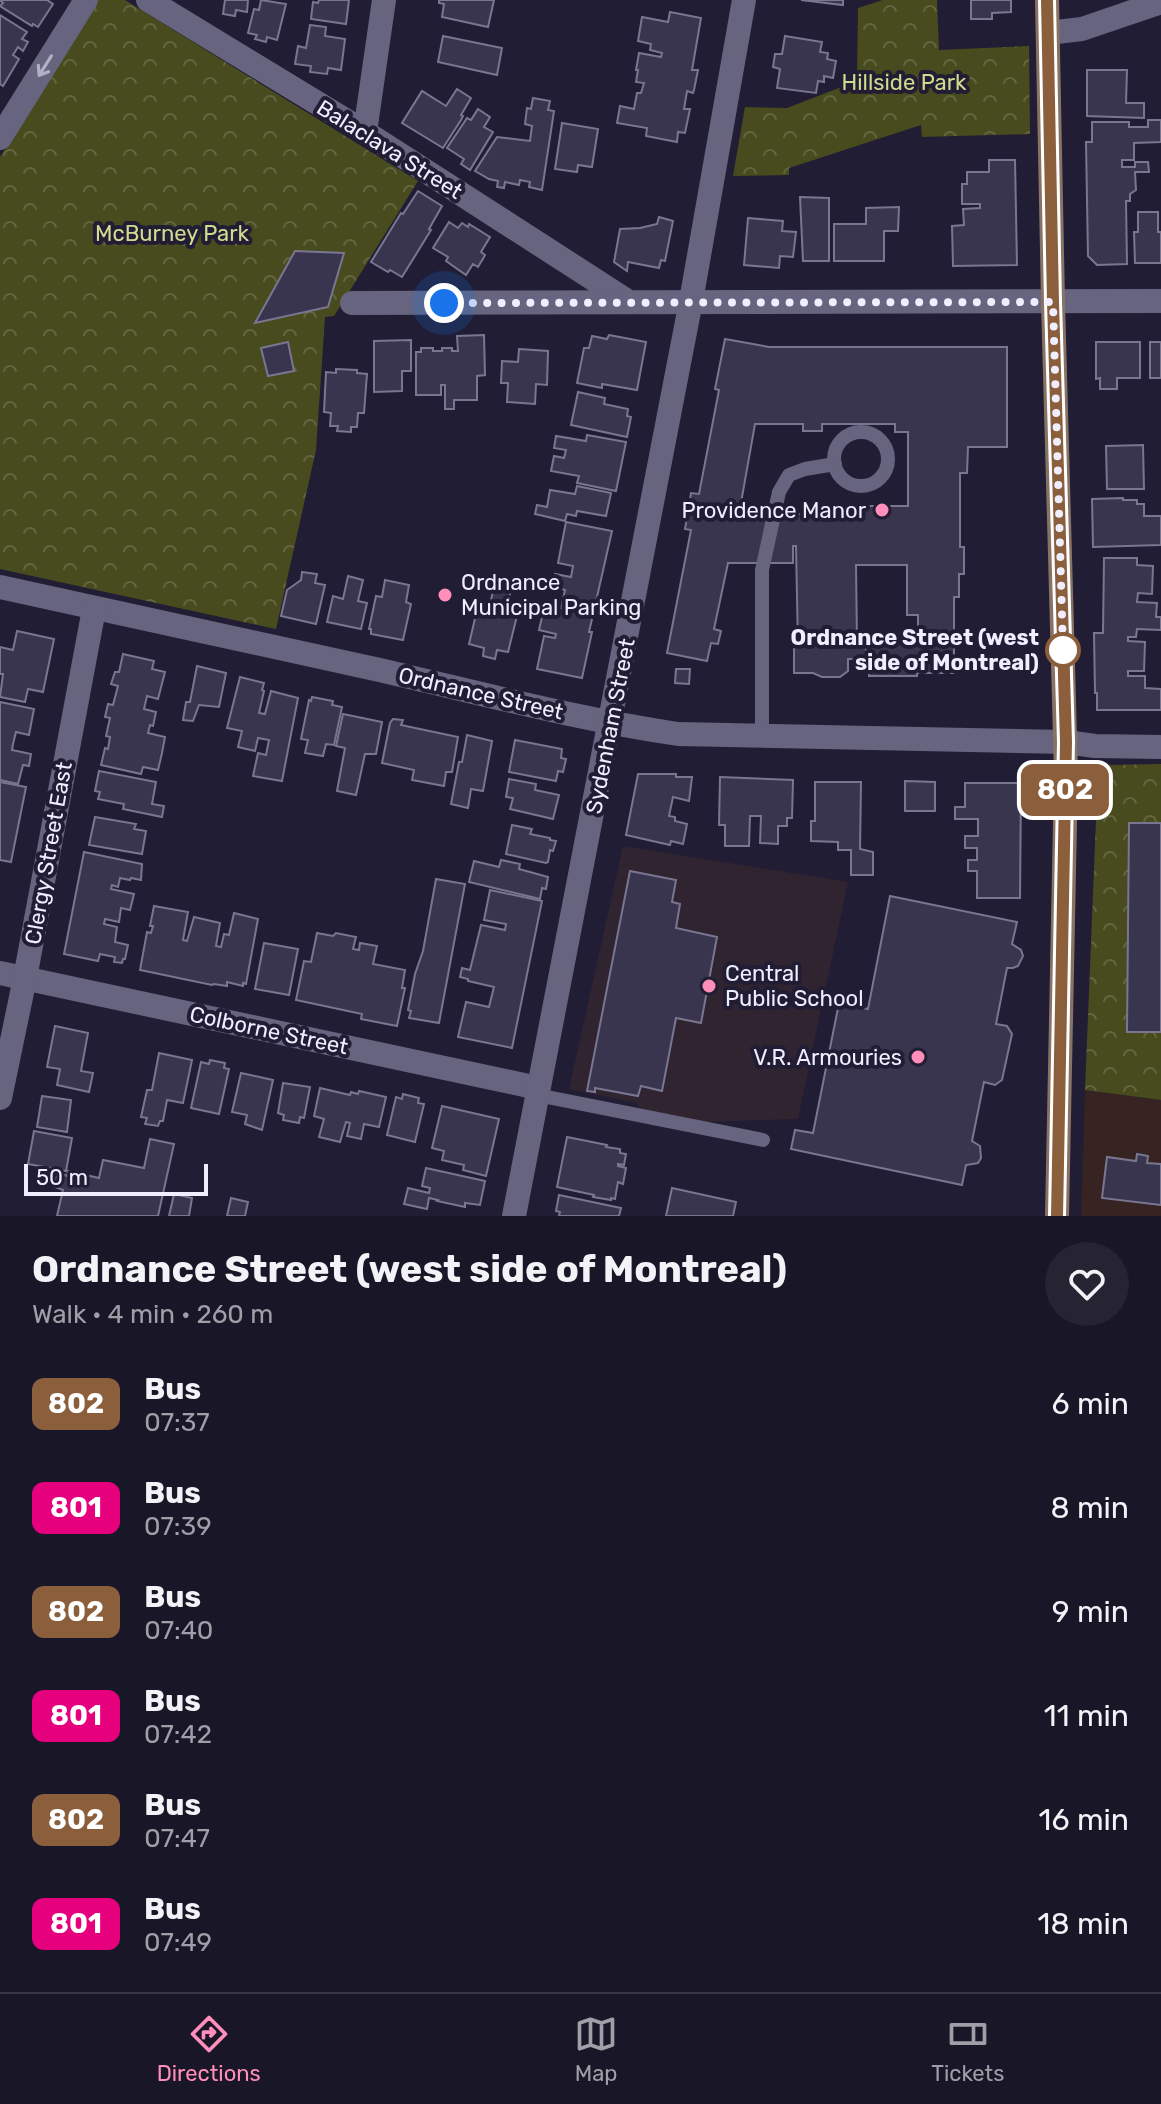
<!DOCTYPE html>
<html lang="en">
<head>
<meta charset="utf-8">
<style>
	:root { --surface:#191627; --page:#262333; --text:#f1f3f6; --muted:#9f9fa7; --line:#373544; --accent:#ff8ebb }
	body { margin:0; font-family:Rubik,sans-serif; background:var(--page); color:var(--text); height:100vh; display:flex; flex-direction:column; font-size:30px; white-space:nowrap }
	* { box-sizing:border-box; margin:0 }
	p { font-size:26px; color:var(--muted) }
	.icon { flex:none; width:44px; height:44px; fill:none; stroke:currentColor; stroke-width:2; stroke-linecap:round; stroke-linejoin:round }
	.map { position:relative; height:1216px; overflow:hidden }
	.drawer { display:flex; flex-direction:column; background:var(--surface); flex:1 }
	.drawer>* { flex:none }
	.badge { padding:0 16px; border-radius:12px; font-size:28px; line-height:52px }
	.scale { position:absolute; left:24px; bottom:20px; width:184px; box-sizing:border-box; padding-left:8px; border:4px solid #efeefe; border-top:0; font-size:22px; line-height:28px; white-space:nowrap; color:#efeefe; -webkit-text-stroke:6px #211d34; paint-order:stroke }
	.you { position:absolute; width:40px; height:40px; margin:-20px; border:6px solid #fff; border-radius:50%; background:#1a73e8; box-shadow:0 0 0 12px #1a73e833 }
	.map>.badge { position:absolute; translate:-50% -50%; box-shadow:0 0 0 4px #fff }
	.round { display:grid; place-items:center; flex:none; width:84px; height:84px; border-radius:42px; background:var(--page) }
	.overview { display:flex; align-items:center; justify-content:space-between; height:136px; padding:0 32px }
	h1 { font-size:38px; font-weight:700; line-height:60px }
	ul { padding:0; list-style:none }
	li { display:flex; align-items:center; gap:24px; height:104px; padding:0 32px }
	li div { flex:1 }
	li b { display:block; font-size:30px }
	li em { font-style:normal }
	li .badge { min-width:88px; font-weight:700; text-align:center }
	.tab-bar { display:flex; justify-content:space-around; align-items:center; height:112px; border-top:2px solid var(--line); background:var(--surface); font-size:22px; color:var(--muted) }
	.tab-bar a { display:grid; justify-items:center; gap:4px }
	.tab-bar .on { color:var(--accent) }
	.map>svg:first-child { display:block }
</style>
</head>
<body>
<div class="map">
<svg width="1161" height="1216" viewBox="0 0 1161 1216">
	<defs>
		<pattern id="forest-crowns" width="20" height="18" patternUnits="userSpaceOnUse" patternTransform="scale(2)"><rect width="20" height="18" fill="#474b1d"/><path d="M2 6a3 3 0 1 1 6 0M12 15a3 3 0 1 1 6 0" fill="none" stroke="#62653f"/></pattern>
	</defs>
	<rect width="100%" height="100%" fill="#211d34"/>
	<path fill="#362322" d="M1085 1090 1161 1100V1216H1081Z"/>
	<path fill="#302431" d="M623 846 848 882 798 1119 700 1122 641 1110 637 1103 569 1089Z"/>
	<g fill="url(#forest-crowns)">
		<path d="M97 0H125L418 181 334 316 325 317 316 450 276 629 0 569V157Z"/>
		<path d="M883 0H937L939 50 1029 46 1030 134 922 137 921 125 789 168V175L733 176 745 107 787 108 857 81 858 8Z"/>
		<path d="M1161 764V1100L1085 1090 1098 770 1106 765Z"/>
	</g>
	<g fill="#39354e" stroke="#797692" stroke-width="2" fill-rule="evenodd">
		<path d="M0 0H47L53 4 38 27 33 24 32 26 0 6 3 3Z"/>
		<path d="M225 0H248L247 12 236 10 235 16 223 14Z"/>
		<path d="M261 0 286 4 277 40 267 37 266 42 255 39 257 35 248 33 254 9 259 10Z"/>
		<path d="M319 0H349L346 24 311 19 313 2 318 3Z"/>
		<path d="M439 0H494L488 27 442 17 444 4 439 3Z"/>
		<path d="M801 0H843V5Z"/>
		<path d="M971 0H1011V12L992 13V19H971Z"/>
		<path d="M670 12 701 18 692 70H698L694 90 693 93 687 91 684 109H690L685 133 678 132 677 142 646 136 647 128 617 123 620 106 634 109 637 93H641L644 83 636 82 638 70H636L639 53 661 57 662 53 650 50 651 44 638 41 642 17 668 22Z"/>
		<path d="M0 15 27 32 22 39 28 42 23 51 18 47 13 55 19 59 3 86 0 84Z"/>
		<path d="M310 25 326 27 325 36 345 39 341 70 328 68 327 74 310 72 311 66 295 64 298 46 306 48Z"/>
		<path d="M443 36 502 48 497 75 438 62Z"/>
		<path d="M785 36 822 42 820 52 828 53 827 59 836 61 833 78 824 76V82L818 81 816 93 777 88 780 69 773 67 775 54H782Z"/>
		<path d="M1087 70H1127L1126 103H1144V118L1087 116Z"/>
		<path d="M457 89 471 98 461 115 463 116 461 120 443 148 402 123 422 91 446 106Z"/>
		<path d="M533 98 550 101 548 110 554 111 542 190 529 187 530 182 520 180 519 185 505 182 504 188 497 187 498 181 489 179 475 171 497 137 530 141 532 126 525 124 527 108 531 109Z"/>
		<path d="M478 109 490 117 484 127 493 132 470 170 461 164 464 159 447 148 467 118 471 120Z"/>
		<path d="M1148 120H1161V142L1134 143V160H1122V167H1135V162H1148L1149 172H1135L1136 190 1130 194V201H1126L1127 264 1097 265 1088 256 1086 142H1092V122H1129V127H1148Z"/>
		<path d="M562 123 598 129 592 167 578 165 577 172 555 169Z"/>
		<path d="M989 160H1015L1017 265 953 266 952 226 964 225 963 209 980 208V204H962V184H967V172H989Z"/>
		<path d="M418 191 442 206 429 229 431 230 402 277 390 270 388 272 371 262 401 213 403 214Z"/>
		<path d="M800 197 829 198V261H803Z"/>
		<path d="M899 207 898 231H884V261H834V224H866V208Z"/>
		<path d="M1138 212H1158V232H1161V263H1135L1134 232H1138Z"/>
		<path d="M659 217 673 221 665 261 661 260 659 268 628 262 627 271 614 262 620 229 640 228 657 224Z"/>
		<path d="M748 218 783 221 782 231 796 232 793 257 780 256 779 268 744 265Z"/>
		<path d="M449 222 458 228 462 223 468 227 469 224 490 237 481 252 485 255 484 257 478 267 473 264 466 275 446 261 448 257 433 248Z"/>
		<path d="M295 251 344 253 328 307 255 323Z"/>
		<path d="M484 335 485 375 477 376V400H454V409H445V385H441V395H416V352H421V348H433V351H442V348H452V351H458L457 336Z"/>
		<path d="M609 335 646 342 637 390 602 384V388L577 383 584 348H589L592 336 607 339Z"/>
		<path d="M725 339 769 347H1007V447H968L967 473H960V547H964V574H959V597H954V673H917V676H869V634H918V615H907V565H856L857 642H866V659H848V671L840 677H822L813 673H794V648H798L796 546H793V563H728L714 629 721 631 718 644 711 643 707 661 667 653 691 530 685 529 691 493 699 494 719 390 715 389ZM755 424H803V431H822V424H895V432H908V506H804V514H739Z"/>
		<path d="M411 340V371H402V391L374 392V341Z"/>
		<path d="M288 342 294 371 268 376 261 348Z"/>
		<path d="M1096 342H1140V378H1117V389H1100V378L1096 379Z"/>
		<rect x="1150" y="342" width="11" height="36"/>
		<path d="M519 349 548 351 547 385 536 384 535 404 507 402 508 383H501L502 361 518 362Z"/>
		<path d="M336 369 357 370V373L367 374 364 413H358L357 427H351V432L337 431 338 426H330L331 413 324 412 326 372 336 373Z"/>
		<path d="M578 392 605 398 604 404 628 409 627 416 631 417 627 437 571 425Z"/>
		<path d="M587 435 626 442 616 491 577 483 579 476 551 471 554 456 564 458 566 450 554 448 556 436 586 441Z"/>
		<path d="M1143 445 1144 489H1107L1106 446Z"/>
		<path d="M577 486 611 493 606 516 577 511 576 516 567 514 565 521 535 514 537 505 547 507 550 490 575 494Z"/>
		<path d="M1123 498V500H1137V504H1144V516H1161V545L1093 547 1092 499Z"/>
		<path d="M566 522 612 531 592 619 589 632H592L582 678 537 669 544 636 555 638 556 634 539 630 545 605 561 608 565 590 552 586 555 574 571 577 573 566 558 563Z"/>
		<path d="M1104 558H1137V565L1153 566 1152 594 1138 593 1137 602 1157 603 1156 617H1161V630L1137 629 1136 637H1128V641L1145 642 1144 671H1128V676H1145V688L1161 689V710H1097V693H1095L1094 633H1103Z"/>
		<path d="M302 572 317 574 315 583 325 585 316 624 281 616 287 590 301 580Z"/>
		<path d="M497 575 513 579 506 613 517 616 508 652 497 650 495 659 483 656 484 648 469 644 477 610 488 612Z"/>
		<path d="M348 576 363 580 358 601 367 603 361 629 327 622 333 596 343 599Z"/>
		<path d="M385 580 409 585 406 602 411 604 403 640 371 634V629H369L376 596 382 597Z"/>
		<path d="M17 631 54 639 43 692 28 689 25 702 0 697 3 674H0V647L13 650Z"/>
		<path d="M123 654 154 661 152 669 165 672 158 699 147 696 144 709 156 712 153 726 150 725 148 733 165 737 162 753 158 770 143 767 141 774 101 765 105 748 108 749 110 737 106 736 110 718 105 717 108 704 113 705 118 686 111 684 115 672H119Z"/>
		<path d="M197 666 226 673 219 707 199 705 193 721 183 720 186 702H190Z"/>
		<path d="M676 669H690L689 684 675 683Z"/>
		<path d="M240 677 264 683 262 690 264 691 259 713 265 714 271 691 298 698 282 781 253 776 258 753 266 755 269 740 258 738 255 751 238 747 242 731 227 728Z"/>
		<path d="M312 697 333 701 332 705 342 707 334 745 326 744 323 756 305 753 308 740 301 739 309 700 311 701Z"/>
		<path d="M0 702 34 709 29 735 16 732 13 744 12 750 31 754 29 766 23 765 18 784 0 780Z"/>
		<path d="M343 714 382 722 376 754H365L356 795 337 791 345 748 336 746Z"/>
		<path d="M393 719 403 720 401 725 458 737 452 772H446L444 786 412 780 414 770 382 763 390 723Z"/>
		<path d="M467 735 492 741 483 791 471 789 468 808 451 804 459 762H462Z"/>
		<path d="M515 740 562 749 561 758 566 759 563 772 558 771 556 781 509 772Z"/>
		<path d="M99 771 156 782 152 804 164 806 162 817 123 809 124 804 98 799 100 792 95 791Z"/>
		<path d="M638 774H676V777H692L689 801 673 797 669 816 675 817V821L687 824 683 844 671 841 670 845 626 835Z"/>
		<path d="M720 777 793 780 792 818H787V826H778V844L760 843 761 816H750L749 846H725V825H719Z"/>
		<path d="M509 779 536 784 535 790 559 795 553 819 510 809 513 798 506 797Z"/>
		<path d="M905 781 935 782V811H905Z"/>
		<path d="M0 782 26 787 11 862 0 860Z"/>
		<path d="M815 782H861L860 849 873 852V875H851V850H838V842L811 841V821H815Z"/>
		<path d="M965 783H1021L1020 898H977V871H968V860H977V848H965V836H978V819H955V807H965Z"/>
		<path d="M95 817 136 824 134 829 146 831 142 854 89 845Z"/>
		<path d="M1129 823H1161V1032H1127Z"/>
		<path d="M512 825 532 829 530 834 550 838V840L556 841 553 851 550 850 548 862 546 863 506 854Z"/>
		<path d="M84 852 142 864 141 880 131 878 130 880 120 878 118 887 112 885 111 889 134 894 130 910 121 908 119 922 105 919 104 924 117 927 115 942 128 945 125 959H123L122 963 114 962 115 957 100 954 98 961 64 954Z"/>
		<path d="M501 860 520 864 519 869 548 877 546 889 542 888 540 899 469 882 474 861 499 867Z"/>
		<path d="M630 871 676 880 672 902 680 904 676 928 717 937 701 1023 676 1018 662 1091 641 1086 638 1096 595 1088V1092L587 1091Z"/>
		<path d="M436 879 465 884 439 1023 409 1018 411 1011 408 1010 415 974 423 951Z"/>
		<path d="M490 890 542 901 512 1048 458 1037 466 1002 489 1007 494 987 468 981V979L460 977 462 968 470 970 481 925 505 930 506 924 484 920Z"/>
		<path d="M890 896 1017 922 1012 944 1021 950 1023 956 1018 966 1013 968H1007L996 1024 1007 1026 1012 1034 1002 1080 995 1085 984 1082 972 1141 980 1146 981 1158 978 1163 966 1165 962 1185 791 1149 795 1130 813 1133 839 1003 868 1009Z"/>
		<path d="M154 906 188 912 183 940 187 941 194 917 220 923 216 946 221 947 224 934 229 935 234 913 258 919 246 984 243 983V986L227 982V986L214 984 212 985 140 970 147 932 151 933 153 926H150Z"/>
		<path d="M317 933 333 936 336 933 356 937 353 949 359 950 360 943 377 946 373 964 405 970 402 988H405L397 1026 361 1019 362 1014 296 1000 304 961 311 962Z"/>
		<path d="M264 943 298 949 289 995 255 989Z"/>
		<path d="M55 1026 88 1033 81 1071 93 1073 89 1092 57 1085 60 1069 47 1067Z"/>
		<path d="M159 1053 192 1060 183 1103 167 1100 163 1121H160L158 1126 145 1124 147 1118 141 1117 147 1090H152Z"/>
		<path d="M210 1060 225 1063 224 1068 229 1069 219 1114 191 1108 201 1062 209 1064Z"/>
		<path d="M241 1073 273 1080 262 1130 245 1124 247 1115 232 1112Z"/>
		<path d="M283 1083 310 1087 304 1118 300 1117 299 1123 283 1120 284 1115 278 1113Z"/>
		<path d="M320 1088 350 1095 351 1092 358 1094 359 1091 386 1097 379 1127 364 1124 361 1139 347 1136 350 1123 346 1122 340 1142 319 1137 324 1119 314 1116Z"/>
		<path d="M403 1094 419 1098 418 1103 424 1104 415 1142 387 1135 396 1097 402 1099Z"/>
		<path d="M42 1096 71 1100 67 1132 37 1127Z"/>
		<path d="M442 1106 499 1119 486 1176 463 1170 464 1165 442 1160 444 1151 432 1148Z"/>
		<path d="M34 1131 72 1138 66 1171 28 1164Z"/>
		<path d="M567 1137 607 1145 606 1147 620 1149V1153L626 1154 624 1165 618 1164V1166L626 1168 623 1184 618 1182 615 1199 611 1198V1200L593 1197 594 1195 557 1187Z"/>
		<path d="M150 1139 174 1144 158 1216H57L63 1190 55 1187 53 1183 58 1175 63 1174 67 1176 68 1171 99 1178 103 1160 144 1168Z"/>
		<path d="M1137 1154 1148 1156 1147 1163 1161 1164V1205L1102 1198 1107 1157 1136 1161Z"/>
		<path d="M426 1168 485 1181 480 1205 465 1203V1207L437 1201 438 1200 429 1198 427 1209 404 1204 408 1188 429 1193 430 1188 422 1186Z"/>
		<path d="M672 1188 736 1202 733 1216H666Z"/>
		<path d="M174 1194 192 1198 189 1216H169Z"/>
		<path d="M559 1195 621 1208 619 1216H559L560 1212 556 1211Z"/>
		<path d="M231 1198 248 1202 245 1216H227Z"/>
	</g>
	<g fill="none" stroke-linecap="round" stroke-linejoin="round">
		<g stroke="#66647f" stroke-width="14">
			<circle cx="861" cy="459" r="27"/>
			<path d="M762 735V570L779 492 789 475 805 469 835 464"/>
			<path d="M537 1095 763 1140"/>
		</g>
		<g stroke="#66647f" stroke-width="24">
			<path d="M148 0 365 132 629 302"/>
			<path d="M1048 33 1082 29 1161 2"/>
			<path d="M365 132 384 0"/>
			<path d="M0 138 86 0"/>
			<path d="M352 303 1161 301"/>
			<path d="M0 587C125 615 250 641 375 669 476 692 576 719 678 734L1066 742 1095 746 1161 747"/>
			<path d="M0 973 538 1088"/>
			<path d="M514 1216 691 301 744 0"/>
		</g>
		<path stroke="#66647f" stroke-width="24" d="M0 1098 25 978 94 609"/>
		<path stroke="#887264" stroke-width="24" d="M1047 0 1053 302 1066 773 1057 1216"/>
	</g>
	<defs><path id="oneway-shaft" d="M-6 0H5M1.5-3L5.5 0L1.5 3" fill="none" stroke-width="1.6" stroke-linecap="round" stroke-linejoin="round" transform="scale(2)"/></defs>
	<use stroke="#b1b0c5" href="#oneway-shaft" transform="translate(45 66) rotate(122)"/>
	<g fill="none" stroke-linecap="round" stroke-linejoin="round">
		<g stroke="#fff" stroke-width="18">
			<path id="line" d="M1047 0 1053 302 1066 742 1057 1216"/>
		</g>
		<use href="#line" stroke="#8b5e3c" stroke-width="12"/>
		<path stroke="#efeefe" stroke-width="8" stroke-dasharray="0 14.4" d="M444 303 1053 302 1063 650"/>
	</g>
	<g fill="#ff8ebb" stroke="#211d34" stroke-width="3">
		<circle cx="882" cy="510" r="8"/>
		<circle cx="445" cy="595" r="8"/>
		<circle cx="709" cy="986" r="8"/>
		<circle cx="918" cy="1057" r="8"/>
	</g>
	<circle fill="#fff" stroke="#8b5e3c" stroke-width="4" cx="1063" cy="650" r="16"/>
	<g text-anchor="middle" stroke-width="8" stroke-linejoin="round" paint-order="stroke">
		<g font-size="22" fill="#d1da8d" stroke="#211d34">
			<text x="904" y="90">Hillside Park</text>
			<text x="172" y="241">McBurney Park</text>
		</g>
		<g font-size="22" fill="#efeefe" stroke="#211d34">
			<text transform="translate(390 149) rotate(32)" y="8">Balaclava Street</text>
			<text transform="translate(481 693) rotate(13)" y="8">Ordnance Street</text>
			<text transform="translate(610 726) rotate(-79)" y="8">Sydenham Street</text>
			<text transform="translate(48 853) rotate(-80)" y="8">Clergy Street East</text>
			<text transform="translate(269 1030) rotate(12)" y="8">Colborne Street</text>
		</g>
		<g font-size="22" fill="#efeefe" stroke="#211d34" text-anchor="end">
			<text x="866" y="518">Providence Manor</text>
			<text x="461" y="590" text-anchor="start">Ordnance<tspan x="461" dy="25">Municipal Parking</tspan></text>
			<text x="725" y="981" text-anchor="start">Central<tspan x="725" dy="25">Public School</tspan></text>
			<text x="902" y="1065">V.R. Armouries</text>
		</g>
		<g font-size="22" font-weight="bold" fill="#efeefe" stroke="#211d34" text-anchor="end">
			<text x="1039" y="645">Ordnance Street (west<tspan x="1039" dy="25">side of Montreal)</tspan></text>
		</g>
	</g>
</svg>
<div class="scale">50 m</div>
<div class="you" style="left:444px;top:303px"></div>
<b class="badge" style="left:1065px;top:790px;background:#8b5e3c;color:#fff">802</b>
</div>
<section class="drawer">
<div class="overview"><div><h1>Ordnance Street (west side of Montreal)</h1><p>Walk · 4 min · 260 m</p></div><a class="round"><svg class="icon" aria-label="heart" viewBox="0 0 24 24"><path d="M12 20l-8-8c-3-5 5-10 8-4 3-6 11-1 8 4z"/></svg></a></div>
<ul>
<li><span class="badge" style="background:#8b5e3c;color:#fff">802</span><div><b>Bus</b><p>07:37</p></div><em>6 min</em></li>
<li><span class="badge" style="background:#e6007e;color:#fff">801</span><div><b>Bus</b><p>07:39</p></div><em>8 min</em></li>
<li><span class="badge" style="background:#8b5e3c;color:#fff">802</span><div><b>Bus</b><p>07:40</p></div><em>9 min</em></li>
<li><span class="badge" style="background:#e6007e;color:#fff">801</span><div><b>Bus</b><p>07:42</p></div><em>11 min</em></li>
<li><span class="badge" style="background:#8b5e3c;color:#fff">802</span><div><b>Bus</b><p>07:47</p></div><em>16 min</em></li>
<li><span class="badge" style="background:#e6007e;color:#fff">801</span><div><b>Bus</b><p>07:49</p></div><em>18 min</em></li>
</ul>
</section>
<nav class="tab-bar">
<a class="on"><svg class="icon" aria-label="directions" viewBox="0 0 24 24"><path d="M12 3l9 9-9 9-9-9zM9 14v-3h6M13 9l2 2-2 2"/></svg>Directions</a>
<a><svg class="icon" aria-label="map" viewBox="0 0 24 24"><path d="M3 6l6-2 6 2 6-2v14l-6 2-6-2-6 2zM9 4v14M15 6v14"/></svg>Map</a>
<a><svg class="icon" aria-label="tickets" viewBox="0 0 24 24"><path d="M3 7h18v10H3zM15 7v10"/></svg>Tickets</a>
</nav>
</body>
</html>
